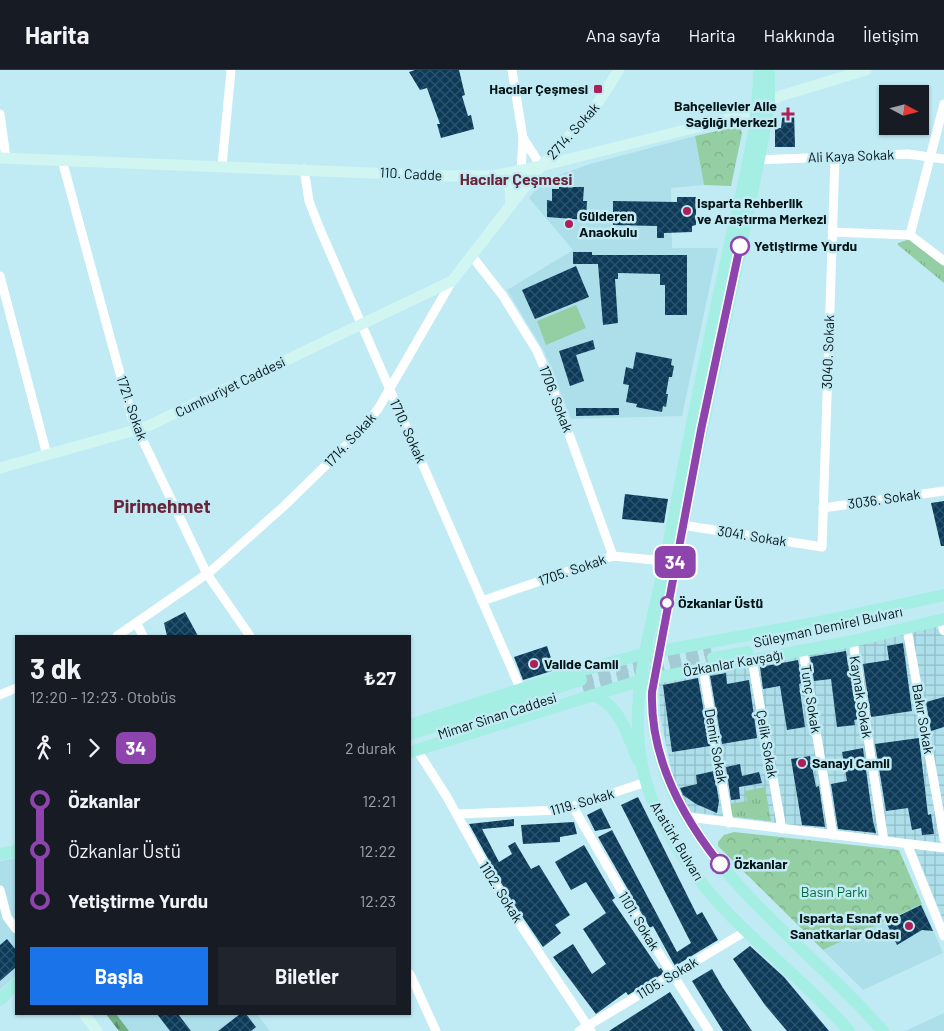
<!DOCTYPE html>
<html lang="tr">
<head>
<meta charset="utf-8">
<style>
	:root { --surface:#171b24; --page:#20242c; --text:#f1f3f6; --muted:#9ea1a6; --line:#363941; --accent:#1a73e8 }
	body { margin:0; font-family:Barlow,sans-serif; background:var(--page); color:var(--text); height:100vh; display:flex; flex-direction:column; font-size:19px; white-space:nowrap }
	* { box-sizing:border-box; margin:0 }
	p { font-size:16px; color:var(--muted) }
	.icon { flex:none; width:28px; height:28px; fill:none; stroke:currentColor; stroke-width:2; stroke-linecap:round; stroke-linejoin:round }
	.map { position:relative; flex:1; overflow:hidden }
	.sheet { position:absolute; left:15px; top:565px; width:396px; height:380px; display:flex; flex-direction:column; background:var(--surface); border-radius:0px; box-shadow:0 1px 4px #0004 }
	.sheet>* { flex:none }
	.badge { padding:0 10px; border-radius:8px; font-size:18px; line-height:32px }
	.needle { width:32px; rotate:97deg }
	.controls { position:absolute; left:879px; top:15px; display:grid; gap:10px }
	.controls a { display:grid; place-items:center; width:50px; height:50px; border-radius:0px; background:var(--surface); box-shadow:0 1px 4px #0004; font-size:25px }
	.map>.badge { position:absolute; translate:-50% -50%; box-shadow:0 0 0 2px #fff }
	.legs { display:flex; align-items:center; gap:8px; height:55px; padding:0 15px; font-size:16px }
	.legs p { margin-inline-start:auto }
	.head { display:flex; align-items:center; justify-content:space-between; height:85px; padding:0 15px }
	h1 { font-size:28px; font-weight:700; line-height:38px }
	.primary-button { display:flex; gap:10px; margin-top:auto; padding:10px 15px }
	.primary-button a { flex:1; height:58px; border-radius:0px; background:var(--accent); color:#fff; font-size:20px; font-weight:700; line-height:58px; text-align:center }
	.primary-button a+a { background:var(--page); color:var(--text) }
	ul { padding:0 15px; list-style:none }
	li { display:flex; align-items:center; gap:18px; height:50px; font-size:19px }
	li i { display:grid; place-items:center; width:8px; height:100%; margin:0 6px; background:currentColor }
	li i::after { content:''; width:12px; height:12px; margin:-6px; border:4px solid; border-radius:50%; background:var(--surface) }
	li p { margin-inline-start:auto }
	li:first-child i { background:linear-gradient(#0000 50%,currentColor 0) }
	li:last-child i { background:linear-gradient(currentColor 50%,#0000 0) }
	header { display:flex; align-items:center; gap:30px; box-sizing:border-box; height:70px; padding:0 25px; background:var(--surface); border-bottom:1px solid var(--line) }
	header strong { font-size:24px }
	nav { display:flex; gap:28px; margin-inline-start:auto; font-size:18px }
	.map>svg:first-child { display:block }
</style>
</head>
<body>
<header>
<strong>Harita</strong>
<nav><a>Ana sayfa</a><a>Harita</a><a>Hakkında</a><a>İletişim</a></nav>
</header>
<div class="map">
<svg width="944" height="961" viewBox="0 0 944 961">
	<defs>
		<pattern id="industrial-grid" width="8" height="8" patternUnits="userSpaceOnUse" patternTransform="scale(1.25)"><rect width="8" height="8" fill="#acdfea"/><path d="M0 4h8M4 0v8" fill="none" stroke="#92bec8"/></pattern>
		<pattern id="grass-tufts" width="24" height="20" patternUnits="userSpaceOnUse" patternTransform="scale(1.25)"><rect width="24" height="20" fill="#94cea3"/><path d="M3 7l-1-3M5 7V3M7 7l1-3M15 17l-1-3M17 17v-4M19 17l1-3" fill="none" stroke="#7eb08c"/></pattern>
		<pattern id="forest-firs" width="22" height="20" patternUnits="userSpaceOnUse" patternTransform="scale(1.25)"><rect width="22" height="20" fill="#71ae82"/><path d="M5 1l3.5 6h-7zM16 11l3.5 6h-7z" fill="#5b8c69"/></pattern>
		<pattern id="park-crowns" width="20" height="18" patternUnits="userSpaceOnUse" patternTransform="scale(1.25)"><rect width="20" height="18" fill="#94cea3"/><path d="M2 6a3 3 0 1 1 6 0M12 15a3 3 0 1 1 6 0" fill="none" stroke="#7eb08c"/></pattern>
		<pattern id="building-cross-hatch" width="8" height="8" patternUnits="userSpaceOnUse" patternTransform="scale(1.25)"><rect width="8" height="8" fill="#0c3a59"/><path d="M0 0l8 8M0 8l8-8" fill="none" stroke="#2e536c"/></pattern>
	</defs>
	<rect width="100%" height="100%" fill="#c0ebf4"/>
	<g fill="#acdfea">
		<path d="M695 66 704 115 671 118 672 178H718L682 346 571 349 545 283 507 220 573 180 529 128 540 114 550 108 590 94Z"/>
		<path d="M16 788V905L0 920V791Z"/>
		<path d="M922 834 943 883 863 920 823 880Z"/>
		<path d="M944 943V961H905Z"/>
		<path d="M106 944H257L270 961H119Z"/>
	</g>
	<path fill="url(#industrial-grid)" d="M944 552V852L911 770 691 742 683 730 672 704 660 644 659 613Z"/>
	<g fill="url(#grass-tufts)">
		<path d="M907 170H911L944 196V213L898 175V173Z"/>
		<path d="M765 717 771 751 730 746 729 734 747 731 745 721Z"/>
	</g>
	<path fill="url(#forest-firs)" d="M106 944H116L129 961H119Z"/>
	<g fill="url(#park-crowns)">
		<path d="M730 58H740L742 63 731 116 704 115 695 66Z"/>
		<path d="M734 762 899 780 922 834 823 880 718 776V772L724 765Z"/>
	</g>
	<path fill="#94cea3" d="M576 235 586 258 546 275 537 251Z"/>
	<g fill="url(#building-cross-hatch)">
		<path d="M415 0H459L465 25 462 26 468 46 471 45 474 59 441 68 437 54H440L427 18 420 20 409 2Z"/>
		<path d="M783 41H794L795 77H775V58H781Z"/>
		<path d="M559 117H584L583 131H587L586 150 547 147V130L552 131V119H559Z"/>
		<path d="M677 127H696V155L692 156V162L664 163V168H657V156L613 155V131L677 132Z"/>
		<path d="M573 182H592V185H687V245H665V215H660V204L618 203V209H615L618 253 603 255 598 194H573Z"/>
		<path d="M576 196 589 227 535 249 522 220Z"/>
		<path d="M593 270 595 279 576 285 584 311 570 316 559 281Z"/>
		<path d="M636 282 672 289 671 295 674 296 672 307H669L666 324H668L666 337 663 336 662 342 636 337 637 334 626 332 629 315 623 314 626 297 633 299Z"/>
		<path d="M576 338H619V345L576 346Z"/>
		<path d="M625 424 668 429 664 453 622 449Z"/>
		<path d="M944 431V476H941L931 433Z"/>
		<path d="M185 542 198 566H167L164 553Z"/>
		<path d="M903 573 912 641 871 647 863 594 889 590 887 576Z"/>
		<path d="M547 576 555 600 523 610 514 587Z"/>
		<path d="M846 581 848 596 850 595 859 649 854 650 855 655 837 657 831 609 814 611 810 587Z"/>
		<path d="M798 590 802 613 799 614 805 657 787 660 780 616 763 619 760 597Z"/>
		<path d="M726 603 727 614 749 610 757 668 722 674 710 606Z"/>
		<path d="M698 608 710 676 672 682 663 615Z"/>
		<path d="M944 627V657L931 661 926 632Z"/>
		<path d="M919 668 928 745 931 744 934 764 922 765 921 758 912 760 908 738 886 741 875 674Z"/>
		<path d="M863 678 873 751 876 763 838 759 831 714 847 711 842 682Z"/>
		<path d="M810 686 816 717 819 716 825 757 802 755 791 689Z"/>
		<path d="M740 694 742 706 759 702 762 713 739 717 740 729 731 730 726 697Z"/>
		<path d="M714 701 719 731 717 743 696 734 683 725 680 718 697 714 696 705Z"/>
		<path d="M638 727 697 845 702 842 718 870 675 896 653 856 650 858 598 767 612 760 677 882 691 873 621 735Z"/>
		<path d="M601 738 611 758 595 761 587 745Z"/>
		<path d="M514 749V756L482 759 499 792 512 784 508 776 515 772 531 799 539 795 570 845 555 855 561 863 543 877 509 827 469 754Z"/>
		<path d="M574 752 577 764 560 767V772L523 774 521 755Z"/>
		<path d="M584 775 615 828 612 830 659 899 661 898 664 903 628 925 626 922 596 944 553 887 573 874 592 904 606 894 583 859 606 843 586 812 571 820 555 792Z"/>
		<path d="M921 835 933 861 922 860 897 875 886 852Z"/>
		<path d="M7 869 16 880V897L0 911V875Z"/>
		<path d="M750 876 784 907 829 961H787L765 935 733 889Z"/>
		<path d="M712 899 723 918 752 961H723L692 911Z"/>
		<path d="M670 922 695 961H609L637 943Z"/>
		<path d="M157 944H178L191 961H170Z"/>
		<path d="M240 944H246L256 957 251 961H218Z"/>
	</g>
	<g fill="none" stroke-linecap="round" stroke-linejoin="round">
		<g stroke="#a4cbd3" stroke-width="12" stroke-dasharray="12 6" stroke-linecap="butt">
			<path d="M581 610 647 591 711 579"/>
			<path d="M583 619 646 601 713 588"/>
		</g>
		<g stroke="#fff" stroke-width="9">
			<path d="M512 0 523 68"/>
			<path d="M0 44 6 88"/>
			<path d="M62 90 132 348 207 504 250 566"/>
			<path d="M758 90 908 84 944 89"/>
			<path d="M222 96 231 0"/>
			<path d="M304 99 309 131 319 157 521 620"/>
			<path d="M521 101 523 68 541 96"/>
			<path d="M832 162 910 165 944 191"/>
			<path d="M910 165 944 34"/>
			<path d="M471 185 503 226 537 281 551 314 613 486"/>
			<path d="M0 206 47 385"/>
			<path d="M823 438 944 421"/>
			<path d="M682 455 822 477 835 87"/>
			<path d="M482 531 613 486 665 491"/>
			<path d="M940 550 944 561"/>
			<path d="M137 554 143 566"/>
			<path d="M907 559 944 769"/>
			<path d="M117 566 211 501 283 437 357 365 378 339 452 211"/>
			<path d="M853 571 884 771"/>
			<path d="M803 581 833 765"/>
			<path d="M752 590 782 759"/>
			<path d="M703 599 729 753"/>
			<path d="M0 625 16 618"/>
			<path d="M417 680 447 727 504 830 591 961"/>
			<path d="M573 737 646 863 709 961"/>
			<path d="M457 744 562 740 646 712"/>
			<path d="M687 747 944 778"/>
			<path d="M907 774 944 866"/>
			<path d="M0 820 7 847 16 859"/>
			<path d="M410 904 436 961"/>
			<path d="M579 961 746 861"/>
		</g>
		<g stroke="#d1f6f1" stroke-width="11">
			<path d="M0 88 445 106H493L541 96 745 45 780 26 866 0"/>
			<path d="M504 104 510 119 511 135"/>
			<path d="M0 398 146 357 452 211 541 96 592 42 619 0"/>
			<path d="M84 944 97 961"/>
		</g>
		<g stroke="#a4eee3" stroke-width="12">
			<path d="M759 0C759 65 739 129 726 192 704 292 684 392 665 492 647 578 616 664 661 749 674 772 687 795 704 816 747 869 804 909 849 961"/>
			<path d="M769 0V32L765 58C739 194 707 329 681 465 674 498 668 531 662 564 658 585 652 607 652 628 652 664 662 703 679 734 729 824 816 885 883 961"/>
			<path d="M713 588 747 582"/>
			<path d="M593 625C621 636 627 665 638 690"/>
			<path d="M410 655 565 605 639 585 820 552 944 525"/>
			<path d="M410 664 581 610"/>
			<path d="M410 682 639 611 853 571 944 549"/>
			<path d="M0 784 16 781"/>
			<path d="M0 930 16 914"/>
		</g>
	</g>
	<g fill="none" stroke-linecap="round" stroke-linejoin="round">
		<g stroke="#fff" stroke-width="11">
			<path id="line-1" d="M720 794C680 744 650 687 652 622L701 360 740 176"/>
		</g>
		<use href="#line-1" stroke="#8e44ad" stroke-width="8"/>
	</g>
	<g fill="#ae1f57" stroke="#c0ebf4" stroke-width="2">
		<rect x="593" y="14" width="10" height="10" rx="2.5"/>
		<path d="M785.5 36.5h5v5h5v5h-5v5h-5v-5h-5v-5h5z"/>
		<circle cx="687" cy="141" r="5"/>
		<circle cx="569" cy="154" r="5"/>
		<circle cx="534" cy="594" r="5"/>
		<circle cx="802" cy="693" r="5"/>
		<circle cx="909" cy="856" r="5"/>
	</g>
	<g fill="#fff" stroke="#8e44ad" stroke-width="2.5">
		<circle cx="740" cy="176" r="9"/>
		<circle cx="667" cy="533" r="6"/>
		<circle cx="720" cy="794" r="9"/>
	</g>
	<g text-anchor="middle" stroke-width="5" stroke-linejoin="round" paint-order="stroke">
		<g font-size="14" font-weight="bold" fill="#041316" stroke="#c0ebf4" text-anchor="start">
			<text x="588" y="24" text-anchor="end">Hacılar Çeşmesi</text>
			<text x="777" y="41" text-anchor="end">Bahçelievler Aile<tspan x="777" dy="16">Sağlığı Merkezi</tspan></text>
			<text x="697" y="138">Isparta Rehberlik<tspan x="697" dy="16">ve Araştırma Merkezi</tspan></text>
			<text x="579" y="151">Gülderen<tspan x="579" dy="16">Anaokulu</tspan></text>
			<text x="544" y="599">Valide Camii</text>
			<text x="812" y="698">Sanayi Camii</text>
			<text x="899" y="853" text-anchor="end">Isparta Esnaf ve<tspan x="899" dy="16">Sanatkarlar Odası</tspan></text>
		</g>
		<g font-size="14" fill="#041316" stroke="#c0ebf4">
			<text transform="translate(573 61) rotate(-48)" y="5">2714. Sokak</text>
			<text transform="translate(851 86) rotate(-2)" y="5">Ali Kaya Sokak</text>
			<text transform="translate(411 104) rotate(3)" y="5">110. Cadde</text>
			<text transform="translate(828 282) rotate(-88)" y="5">3040. Sokak</text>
			<text transform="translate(230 317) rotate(-26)" y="5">Cumhuriyet Caddesi</text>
			<text transform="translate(556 329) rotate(69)" y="5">1706. Sokak</text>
			<text transform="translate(132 338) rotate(71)" y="5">1721. Sokak</text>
			<text transform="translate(408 361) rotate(66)" y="5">1710. Sokak</text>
			<text transform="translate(350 370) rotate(-47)" y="5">1714. Sokak</text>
			<text transform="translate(884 429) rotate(-8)" y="5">3036. Sokak</text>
			<text transform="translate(752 466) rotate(9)" y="5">3041. Sokak</text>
			<text transform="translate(572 500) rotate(-19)" y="5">1705. Sokak</text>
			<text transform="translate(828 557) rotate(-12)" y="5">Süleyman Demirel Bulvarı</text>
			<text transform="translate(733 593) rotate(-10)" y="5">Özkanlar Kavşağı</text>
			<text transform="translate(861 627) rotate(81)" y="5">Kaynak Sokak</text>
			<text transform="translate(811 629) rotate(81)" y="5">Tunç Sokak</text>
			<text transform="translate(497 646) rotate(-18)" y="5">Mimar Sinan Caddesi</text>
			<text transform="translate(923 649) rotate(80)" y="5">Bakır Sokak</text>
			<text transform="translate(767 674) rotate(80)" y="5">Çelik Sokak</text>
			<text transform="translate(716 676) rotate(80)" y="5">Demir Sokak</text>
			<text transform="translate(582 732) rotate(-16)" y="5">1119. Sokak</text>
			<text transform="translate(677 771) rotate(59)" y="5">Atatürk Bulvarı</text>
			<text transform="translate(501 822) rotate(58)" y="5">1102. Sokak</text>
			<text transform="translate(639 851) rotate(59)" y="5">1101. Sokak</text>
			<text transform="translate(667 908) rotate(-31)" y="5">1105. Sokak</text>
		</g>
		<g font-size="14" font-weight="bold" fill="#041316" stroke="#c0ebf4" text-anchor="start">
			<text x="754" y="181">Yetiştirme Yurdu</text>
			<text x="678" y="538">Özkanlar Üstü</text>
			<text x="734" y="799">Özkanlar</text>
		</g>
		<g font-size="14" fill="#006a34" stroke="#c0ebf4">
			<text x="834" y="827">Basın Parkı</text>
		</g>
		<g font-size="16" font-weight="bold" fill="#69253a" stroke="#c0ebf4">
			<text x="516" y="115">Hacılar Çeşmesi</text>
		</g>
		<g font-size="19" font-weight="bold" fill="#69253a" stroke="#c0ebf4">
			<text x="162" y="443">Pirimehmet</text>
		</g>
	</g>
</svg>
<div class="controls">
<a><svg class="needle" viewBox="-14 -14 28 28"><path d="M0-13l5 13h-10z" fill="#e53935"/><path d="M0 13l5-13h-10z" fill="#9ea1a6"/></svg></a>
</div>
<b class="badge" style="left:675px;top:492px;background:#8e44ad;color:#fff">34</b>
<section class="sheet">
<div class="head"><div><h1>3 dk</h1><p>12:20 – 12:23 · Otobüs</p></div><b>₺27</b></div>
<div class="legs"><svg class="icon" aria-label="walk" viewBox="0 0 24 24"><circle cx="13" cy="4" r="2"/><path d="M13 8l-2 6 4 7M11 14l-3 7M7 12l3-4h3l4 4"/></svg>1<svg class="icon" aria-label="forward" viewBox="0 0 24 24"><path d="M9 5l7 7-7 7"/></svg><b class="badge" style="background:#8e44ad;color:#fff">34</b><p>2 durak</p></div>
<ul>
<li><i style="color:#8e44ad"></i><b>Özkanlar</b><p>12:21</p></li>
<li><i style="color:#8e44ad"></i><span>Özkanlar Üstü</span><p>12:22</p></li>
<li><i style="color:#8e44ad"></i><b>Yetiştirme Yurdu</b><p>12:23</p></li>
</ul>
<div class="primary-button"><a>Başla</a><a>Biletler</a></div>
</section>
</div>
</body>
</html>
